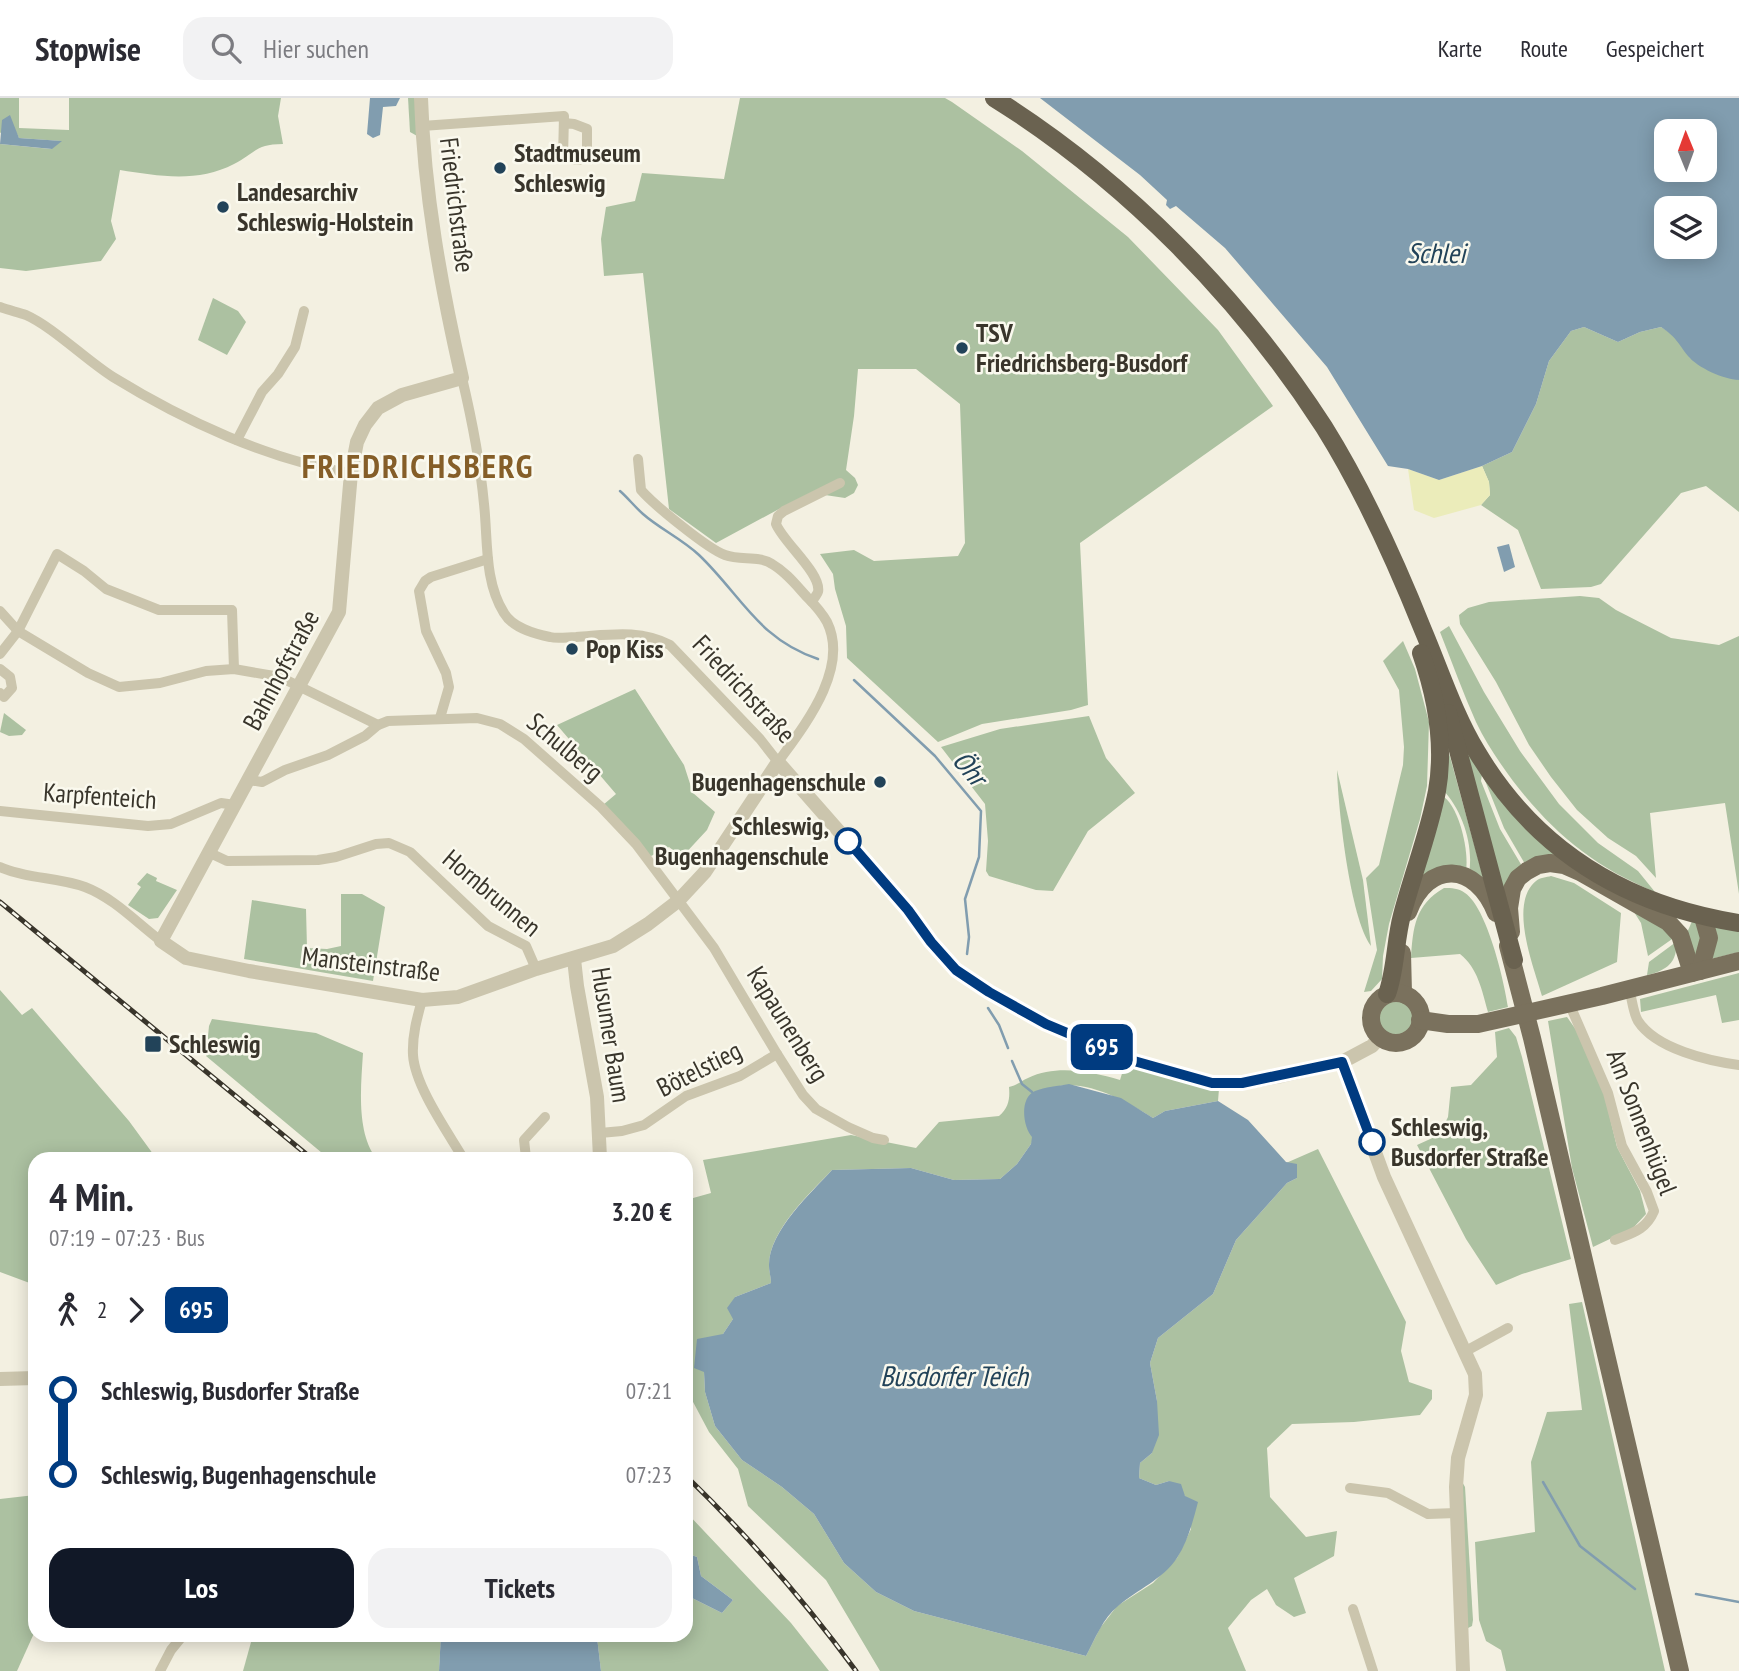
<!DOCTYPE html>
<html lang="de">
<head>
<meta charset="utf-8">
<style>
	:root { --surface:#fff; --page:#f2f2f3; --text:#2b2b33; --muted:#7c7c81; --line:#e1e1e2; --accent:#111827 }
	body { margin:0; font-family:"PT Sans Narrow",sans-serif; background:var(--page); color:var(--text); height:100vh; display:flex; flex-direction:column; font-size:26px; white-space:nowrap }
	* { box-sizing:border-box; margin:0 }
	p { font-size:23px; color:var(--muted) }
	.icon { flex:none; width:38px; height:38px; fill:none; stroke:currentColor; stroke-width:2; stroke-linecap:round; stroke-linejoin:round }
	.map { position:relative; flex:1; overflow:hidden }
	.side { position:absolute; left:28px; top:1054px; width:665px; height:490px; display:flex; flex-direction:column; background:var(--surface); border-radius:21px; box-shadow:0 4px 18px #0003 }
	.side>* { flex:none }
	.badge { padding:0 14px; border-radius:10px; font-size:24px; line-height:46px }
	.needle { width:46px; rotate:359deg }
	.controls { position:absolute; left:1654px; top:21px; display:grid; gap:14px }
	.controls a { display:grid; place-items:center; width:63px; height:63px; border-radius:14px; background:var(--surface); box-shadow:0 4px 18px #0003; font-size:35px }
	.map>.badge { position:absolute; translate:-50% -50%; box-shadow:0 0 0 4px #fff }
	.legs { display:flex; align-items:center; gap:10px; height:77px; padding:0 21px; font-size:23px }
	.legs p { margin-inline-start:auto }
	.head { display:flex; align-items:center; justify-content:space-between; height:119px; padding:0 21px }
	h1 { font-size:38px; font-weight:600; line-height:52px }
	.primary-button { display:flex; gap:14px; margin-top:auto; padding:14px 21px }
	.primary-button a { flex:1; height:80px; border-radius:21px; background:var(--accent); color:#fff; font-size:28px; font-weight:600; line-height:80px; text-align:center }
	.primary-button a+a { background:var(--page); color:var(--text) }
	ul { padding:0 21px; list-style:none }
	li { display:flex; align-items:center; gap:24px; height:84px; font-size:26px }
	li i { display:grid; place-items:center; width:10px; height:100%; margin:0 9px; background:currentColor }
	li i::after { content:''; width:18px; height:18px; margin:-9px; border:5px solid; border-radius:50%; background:var(--surface) }
	li p { margin-inline-start:auto }
	li:first-child i { background:linear-gradient(#0000 50%,currentColor 0) }
	li:last-child i { background:linear-gradient(currentColor 50%,#0000 0) }
	header { display:flex; align-items:center; gap:42px; box-sizing:border-box; height:98px; padding:0 35px; background:var(--surface); border-bottom:2px solid var(--line) }
	header strong { font-size:33px }
	nav { display:flex; gap:38px; margin-inline-start:auto; font-size:24px }
	.search { width:490px; height:63px; background:var(--page); display:flex; align-items:center; gap:18px; box-sizing:border-box; padding:0 24px; border-radius:21px; color:var(--muted); font-size:26px }
	.map>svg:first-child { display:block }
</style>
</head>
<body>
<header>
<strong>Stopwise</strong>
<div class="search"><svg class="icon" aria-label="search" viewBox="0 0 24 24"><circle cx="10" cy="10" r="6"/><path d="M15 15l6 6"/></svg>Hier suchen</div>
<nav><a>Karte</a><a>Route</a><a>Gespeichert</a></nav>
</header>
<div class="map">
<svg width="1739" height="1573" viewBox="0 0 1739 1573">
	<rect width="100%" height="100%" fill="#f3f0e1"/>
	<g fill="#acc1a1">
		<path d="M0 0H19V30L69 32V0H281L278 18 283 46C255 46 256 55 234 66 198 85 158 78 120 72L111 123 116 141 101 163 26 173 0 170V46L51 51 61 43 19 40 13 28 0 35Z"/>
		<path d="M408 0H417L419 39 410 34Z"/>
		<path d="M740 0H945L952 4 1022 53 1128 139 1218 232 1273 308 1080 445 1088 607 1071 612 982 626 938 644 847 560 846 528 835 491 833 476 820 456 854 452 874 463 958 458 965 445 960 306 916 271H858L854 318 846 372 855 380 858 387 854 395 845 400 825 397 779 411 716 445 669 411 643 175 604 178 601 141 606 109 635 103 642 75 724 81Z"/>
		<path d="M213 200 238 213 246 224 227 257 198 242Z"/>
		<path d="M1584 229 1618 244 1640 234 1661 229 1677 239 1690 260 1739 282V414L1706 388 1681 395 1601 486 1591 489 1541 491 1518 432 1481 407 1490 397 1489 384 1482 368 1512 354 1536 306 1549 263 1571 233Z"/>
		<path d="M1580 498 1599 500 1616 512 1671 540 1719 547 1739 538V796L1725 705 1650 715 1656 780 1636 758 1608 740 1577 712 1551 679 1529 647 1496 584 1460 526 1459 517 1468 510 1489 504Z"/>
		<path d="M1449 528 1484 594 1520 653 1559 706 1598 745 1638 773 1655 794C1593 768 1554 736 1513 683 1499 664 1486 645 1476 624 1463 595 1452 564 1440 534Z"/>
		<path d="M1403 543 1415 571 1429 624 1427 688 1420 721 1389 826 1383 858 1382 881 1371 893 1364 894 1377 852 1366 780 1379 767 1403 667 1404 649 1399 592 1383 563Z"/>
		<path d="M635 591 684 667 693 695 715 714 707 732 682 759 669 749 649 759 603 707 616 696 557 627Z"/>
		<path d="M4 615 26 632 22 637 9 638 0 634Z"/>
		<path d="M1089 618 1106 660 1135 695 1088 733 1053 793 1036 792 989 778 986 773 988 743 985 706 941 649 1000 631Z"/>
		<path d="M1460 633 1482 676 1481 683 1500 731 1522 768 1505 803Z"/>
		<path d="M1444 637 1485 786 1469 775C1474 747 1462 712 1443 692Z"/>
		<path d="M1337 672 1363 782 1371 848C1350 821 1338 710 1337 672Z"/>
		<path d="M1484 680 1570 764 1525 766 1504 730Z"/>
		<path d="M1444 699C1460 711 1469 754 1466 773L1416 787Z"/>
		<path d="M147 775 157 780 156 783 177 792 158 820 149 821 128 807 141 789 137 786Z"/>
		<path d="M1551 778 1574 785 1621 815 1617 864 1542 898C1534 869 1508 806 1536 783 1539 780 1547 779 1551 778Z"/>
		<path d="M1444 790C1452 790 1458 790 1465 795 1487 810 1504 882 1508 909L1488 914C1482 893 1478 870 1460 856L1411 860C1413 829 1415 807 1444 790Z"/>
		<path d="M341 796H362L385 809 373 883 244 861 252 802 306 811 307 850 327 851 341 848Z"/>
		<path d="M1634 814 1670 831 1675 839 1648 858 1641 825Z"/>
		<path d="M1693 821C1705 835 1701 844 1697 861L1686 837Z"/>
		<path d="M1711 827 1739 832V854L1711 861Z"/>
		<path d="M1676 844C1678 864 1666 873 1647 877L1649 864Z"/>
		<path d="M1739 875V922L1722 925 1716 897 1641 914 1640 901Z"/>
		<path d="M0 892 22 917 32 910 129 1023 156 1060H35V1187L0 1174Z"/>
		<circle cx="1396" cy="920" r="19"/>
		<path d="M1567 919 1579 936 1604 995 1617 1049 1640 1093 1646 1116 1633 1130 1593 1149 1572 1070 1548 923Z"/>
		<path d="M212 921 316 935 363 955C361 987 356 1034 376 1060H328L206 958 209 928Z"/>
		<path d="M1509 930 1516 939 1522 959 1571 1161 1522 1176 1496 1187 1466 1141 1417 1047 1439 1037 1448 1019 1451 989 1471 987 1497 959 1495 934Z"/>
		<path d="M1125 966 1174 982 1219 991 1218 1003 1165 1013 1153 1020C1125 1003 1088 981 1054 989L1031 1046 1017 1066 1000 1081 954 1082 911 1070 832 1072C810 1095 768 1134 769 1168 769 1173 771 1179 771 1185L735 1199 733 1221 723 1236 704 1274 705 1294 715 1328 742 1362 782 1389 814 1416 844 1465 876 1494 914 1513 1086 1558 1100 1530 1117 1508 1153 1485 1177 1460 1191 1431 1185 1398 1169 1383 1156 1387 1139 1380 1140 1365 1152 1355 1157 1303 1150 1265 1158 1240 1213 1196 1236 1142 1287 1085 1297 1080 1286 1065 1318 1051 1406 1224 1401 1253 1409 1284 1432 1292V1301L1420 1317 1354 1324 1292 1326 1267 1350 1270 1399 1306 1439 1337 1433 1334 1458 1294 1480 1306 1515 1294 1519 1276 1507 1267 1491 1251 1502 1228 1530 1246 1573H880L826 1482 748 1408 738 1371 709 1334 692 1302 686 1193V1102L711 1095 703 1062 851 1037 916 1050 939 1024 999 1018C1009 1010 1010 1000 1009 989 1018 987 1021 983 1028 980 1058 966 1091 974 1120 982Z"/>
		<path d="M1582 1204 1665 1573H1506L1501 1552 1486 1543 1479 1522 1475 1444 1535 1434 1531 1364 1547 1314 1582 1312 1569 1206Z"/>
		<path d="M1461 1382 1465 1389 1473 1522 1472 1528 1466 1531Z"/>
		<path d="M35 1397V1533L17 1573H0V1401Z"/>
		<path d="M686 1414 791 1525 829 1573H601L597 1539 594 1537 686 1536V1497L722 1515 733 1502 701 1478 697 1459 686 1455Z"/>
		<path d="M253 1537H441L439 1573H243Z"/>
	</g>
	<path fill="#ebecba" d="M1482 368 1489 384 1490 397 1481 407 1434 420 1414 412 1408 371 1439 382Z"/>
	<g fill="#819daf" fill-rule="evenodd">
		<path d="M370 0H400L396 8 383 9 380 37 373 40 367 36Z"/>
		<path d="M1040 0H1739V282C1723 281 1698 270 1688 258 1677 244 1677 240 1661 229L1640 234 1618 244 1584 229 1571 233 1549 263 1536 306 1512 354 1482 368 1439 382 1408 371 1388 368 1327 269 1225 150 1176 108 1170 111 1166 107 1167 102 1140 77ZM1666 33H1704V72H1666ZM1666 110H1704V149H1666Z"/>
		<path d="M10 17 19 40 62 43 52 51 0 46 2 22Z"/>
		<path d="M1509 446 1515 469 1504 474 1497 449Z"/>
		<path d="M1069 986 1121 1000 1153 1020 1165 1013 1218 1003 1248 1022 1286 1064 1297 1066V1080L1287 1085 1236 1142 1213 1196 1158 1240 1150 1265 1157 1303 1159 1337 1152 1355 1140 1365 1139 1380 1156 1387 1169 1383 1181 1386 1185 1398 1198 1404C1193 1423 1188 1443 1177 1460 1162 1482 1138 1491 1118 1508 1103 1520 1095 1541 1086 1558L914 1513 876 1494 844 1465 814 1416 782 1389 742 1362 715 1328 705 1294 704 1274 694 1270 697 1241 723 1236 733 1221 727 1210 735 1199 771 1185C771 1179 769 1174 769 1168 768 1134 811 1095 832 1072L911 1070 954 1082 1000 1081 1017 1066 1031 1046 1032 1039C1023 1029 1019 1000 1035 993 1045 989 1058 988 1069 986Z"/>
		<path d="M686 1455 697 1459 701 1478 733 1502 722 1515 686 1497Z"/>
		<path d="M441 1536 594 1537 597 1539 601 1573H439Z"/>
	</g>
	<g fill="none" stroke-linecap="round" stroke-linejoin="round">
		<g stroke="#819daf" stroke-width="2.5">
			<path d="M620 393C628 400 635 409 643 416 660 431 682 441 699 457 741 497 758 541 818 561"/>
			<path d="M854 582 935 658 981 713 979 759 965 801 969 839 967 856"/>
			<path d="M988 910 999 927 1008 950"/>
			<path d="M1012 963 1022 986 1032 994"/>
			<path d="M1543 1384 1580 1448 1635 1491"/>
			<path d="M1696 1496 1739 1504"/>
		</g>
		<g stroke="#cbc5ad" stroke-width="10">
			<path d="M422 28 564 18 563 60 579 62 587 56V31L574 26 564 25"/>
			<path d="M0 209C8 212 17 214 26 217 53 229 86 262 113 279 183 322 270 363 351 375"/>
			<path d="M462 280C472 322 480 363 484 406 488 442 484 483 504 515 512 529 534 536 550 539 558 541 568 539 576 539 609 537 639 531 670 547L760 641 778 664C804 628 850 571 827 524 822 515 814 506 807 499 796 487 786 474 772 466 758 457 741 463 725 457 708 451 654 407 641 392L638 361"/>
			<path d="M237 342 262 294 278 276 295 249 304 213"/>
			<path d="M812 504C812 503 818 495 818 494 822 476 783 444 776 426L778 418 784 413 840 385"/>
			<path d="M0 513 18 533 88 575 119 589 160 585 206 573 234 571 280 579 378 627"/>
			<path d="M0 556 18 533 57 456 84 473 106 491 159 512H232L234 571"/>
			<path d="M0 571 10 579 12 590 4 599 0 595"/>
			<path d="M440 620 449 589 446 575 426 533 419 493 425 483 431 479 488 461"/>
			<path d="M249 682 262 684 285 672 328 657 365 638 378 627 388 623 477 620 500 626 524 641 601 709 636 746 714 850 777 956 803 997 816 1011 848 1029 873 1040 884 1042"/>
			<path d="M0 713 148 728 171 726 221 705 235 707"/>
			<path d="M210 755 227 763 318 762 336 759 376 746 389 745 410 754 488 828 526 848 536 871"/>
			<path d="M0 769C27 781 58 779 85 789 114 800 137 825 161 843"/>
			<path d="M1629 891C1632 900 1633 915 1638 923 1656 951 1709 963 1739 967"/>
			<path d="M422 902C417 920 412 938 413 957 415 988 447 1033 463 1060"/>
			<path d="M1569 905 1608 995 1622 1048 1647 1094 1654 1113C1646 1132 1632 1135 1615 1142"/>
			<path d="M600 1035 622 1033 644 1027 686 998 740 978 777 956"/>
			<path d="M526 1060 524 1042 545 1019"/>
			<path d="M1466 1253 1508 1230"/>
			<path d="M1350 1390 1388 1395 1428 1416 1456 1415"/>
			<path d="M1353 1511 1373 1573"/>
			<path d="M160 1573 171 1552 184 1536"/>
		</g>
		<g stroke="#cbc5ad" stroke-width="14">
			<path d="M421 0C424 95 441 188 462 280L402 297 378 310 365 327 357 344 351 375 339 514 161 843 186 860 249 873 422 902 458 899 536 871 613 848 648 826 678 803 705 774 778 664 908 812 931 844 956 872 989 894 1046 926 1134 963 1212 985H1242L1281 978 1342 964 1372 948 1380 939"/>
			<path d="M574 861 577 888 597 999 600 1060"/>
			<path d="M1342 964 1384 1079 1475 1276 1476 1297 1458 1360 1456 1389 1463 1573"/>
			<path d="M0 1281 35 1280"/>
		</g>
		<g stroke="#7a715d" stroke-width="18">
			<path d="M1408 814C1428 761 1476 764 1496 815"/>
			<path d="M1511 834 1509 810 1512 791 1518 780 1527 773 1538 767 1550 765 1564 767 1580 774 1668 824 1680 837 1692 875"/>
			<path d="M1508 848 1532 940 1680 1573"/>
			<path d="M1402 855 1403 895 1406 897"/>
			<path d="M1700 873 1709 840 1703 819"/>
			<circle cx="1396" cy="920" r="25"/>
			<path d="M1420 922 1448 926H1478L1602 898 1739 863"/>
		</g>
		<g stroke="#6a6250" stroke-width="18">
			<path d="M994 0C1125 82 1240 199 1324 329 1364 393 1395 462 1423 532 1440 572 1454 616 1477 654 1536 753 1626 807 1739 825"/>
			<path d="M1448 615 1514 862"/>
			<path d="M1387 896C1396 871 1395 843 1402 817 1413 775 1429 735 1437 693 1445 647 1436 598 1421 555"/>
		</g>
		<g stroke="#39352b" stroke-width="5">
			<g id="rail">
				<path d="M0 804 311 1060"/>
				<path d="M686 1378C748 1438 805 1503 856 1573"/>
			</g>
		</g>
		<use href="#rail" stroke="#faf9ee" stroke-width="2.5" stroke-dasharray="8" stroke-linecap="butt"/>
	</g>
	<g fill="none" stroke-linecap="round" stroke-linejoin="round">
		<g stroke="#fff" stroke-width="16">
			<path id="line-1" d="M848 743 908 812 931 844 956 872 989 894 1046 926 1134 963 1212 985H1242L1342 964 1372 1044"/>
		</g>
		<use href="#line-1" stroke="#003b80" stroke-width="10"/>
	</g>
	<g fill="#224359" stroke="#faf9ee" stroke-width="2.5">
		<circle cx="500" cy="70" r="7"/>
		<circle cx="223" cy="109" r="7"/>
		<circle cx="962" cy="250" r="7"/>
		<circle cx="572" cy="551" r="7"/>
		<circle cx="880" cy="684" r="7"/>
		<rect x="144" y="937" width="18" height="18" rx="3.5"/>
	</g>
	<g fill="#fff" stroke="#003b80" stroke-width="3.5">
		<circle cx="848" cy="743" r="12"/>
		<circle cx="1372" cy="1044" r="12"/>
	</g>
	<g text-anchor="middle" stroke-width="5" stroke-linejoin="round" paint-order="stroke">
		<g font-size="26" font-weight="bold" fill="#39352b" stroke="#faf9ee" text-anchor="start">
			<text x="514" y="64">Stadtmuseum<tspan x="514" dy="30">Schleswig</tspan></text>
			<text x="237" y="103">Landesarchiv<tspan x="237" dy="30">Schleswig-Holstein</tspan></text>
			<text x="976" y="244">TSV<tspan x="976" dy="30">Friedrichsberg-Busdorf</tspan></text>
			<text x="586" y="560">Pop Kiss</text>
			<text x="866" y="693" text-anchor="end">Bugenhagenschule</text>
			<text x="169" y="955">Schleswig</text>
		</g>
		<g font-size="26" fill="#39352b" stroke="#faf9ee">
			<text transform="translate(457 107) rotate(83)" y="9">Friedrichstraße</text>
			<text transform="translate(281 572) rotate(-62)" y="9">Bahnhofstraße</text>
			<text transform="translate(744 591) rotate(47)" y="9">Friedrichstraße</text>
			<text transform="translate(565 649) rotate(40)" y="9">Schulberg</text>
			<text transform="translate(100 698) rotate(4)" y="9">Karpfenteich</text>
			<text transform="translate(492 795) rotate(40)" y="9">Hornbrunnen</text>
			<text transform="translate(371 866) rotate(7)" y="9">Mansteinstraße</text>
			<text transform="translate(788 926) rotate(58)" y="9">Kapaunenberg</text>
			<text transform="translate(611 937) rotate(81)" y="9">Husumer Baum</text>
			<text transform="translate(699 971) rotate(-27)" y="9">Bötelstieg</text>
			<text transform="translate(1642 1024) rotate(69)" y="9">Am Sonnenhügel</text>
		</g>
		<g font-size="26" font-weight="bold" fill="#39352b" stroke="#faf9ee" text-anchor="end">
			<text x="829" y="737">Schleswig,<tspan x="829" dy="30">Bugenhagenschule</tspan></text>
			<text x="1391" y="1038" text-anchor="start">Schleswig,<tspan x="1391" dy="30">Busdorfer Straße</tspan></text>
		</g>
		<g font-size="28" font-style="italic" fill="#224359" stroke="#faf9ee">
			<text x="1436" y="165">Schlei</text>
			<text transform="translate(970 670) rotate(50)" y="10">Öhr</text>
			<text x="954" y="1288">Busdorfer Teich</text>
		</g>
		<g font-size="33" font-weight="bold" letter-spacing="2" fill="#855e28" stroke="#faf9ee">
			<text x="418" y="380">FRIEDRICHSBERG</text>
		</g>
	</g>
</svg>
<div class="controls">
<a><svg class="needle" viewBox="-14 -14 28 28"><path d="M0-13l5 13h-10z" fill="#e53935"/><path d="M0 13l5-13h-10z" fill="#7c7c81"/></svg></a>
<a><svg class="icon" aria-label="layers" viewBox="0 0 24 24"><path d="M12 4l9 5-9 5-9-5zM3 14l9 5 9-5"/></svg></a>
</div>
<b class="badge" style="left:1102px;top:949px;background:#003b80;color:#fff">695</b>
<section class="side">
<div class="head"><div><h1>4 Min.</h1><p>07:19 – 07:23 · Bus</p></div><b>3.20 €</b></div>
<div class="legs"><svg class="icon" aria-label="walk" viewBox="0 0 24 24"><circle cx="13" cy="4" r="2"/><path d="M13 8l-2 6 4 7M11 14l-3 7M7 12l3-4h3l4 4"/></svg>2<svg class="icon" aria-label="forward" viewBox="0 0 24 24"><path d="M9 5l7 7-7 7"/></svg><b class="badge" style="background:#003b80;color:#fff">695</b></div>
<ul>
<li><i style="color:#003b80"></i><b>Schleswig, Busdorfer Straße</b><p>07:21</p></li>
<li><i style="color:#003b80"></i><b>Schleswig, Bugenhagenschule</b><p>07:23</p></li>
</ul>
<div class="primary-button"><a>Los</a><a>Tickets</a></div>
</section>
</div>
</body>
</html>
